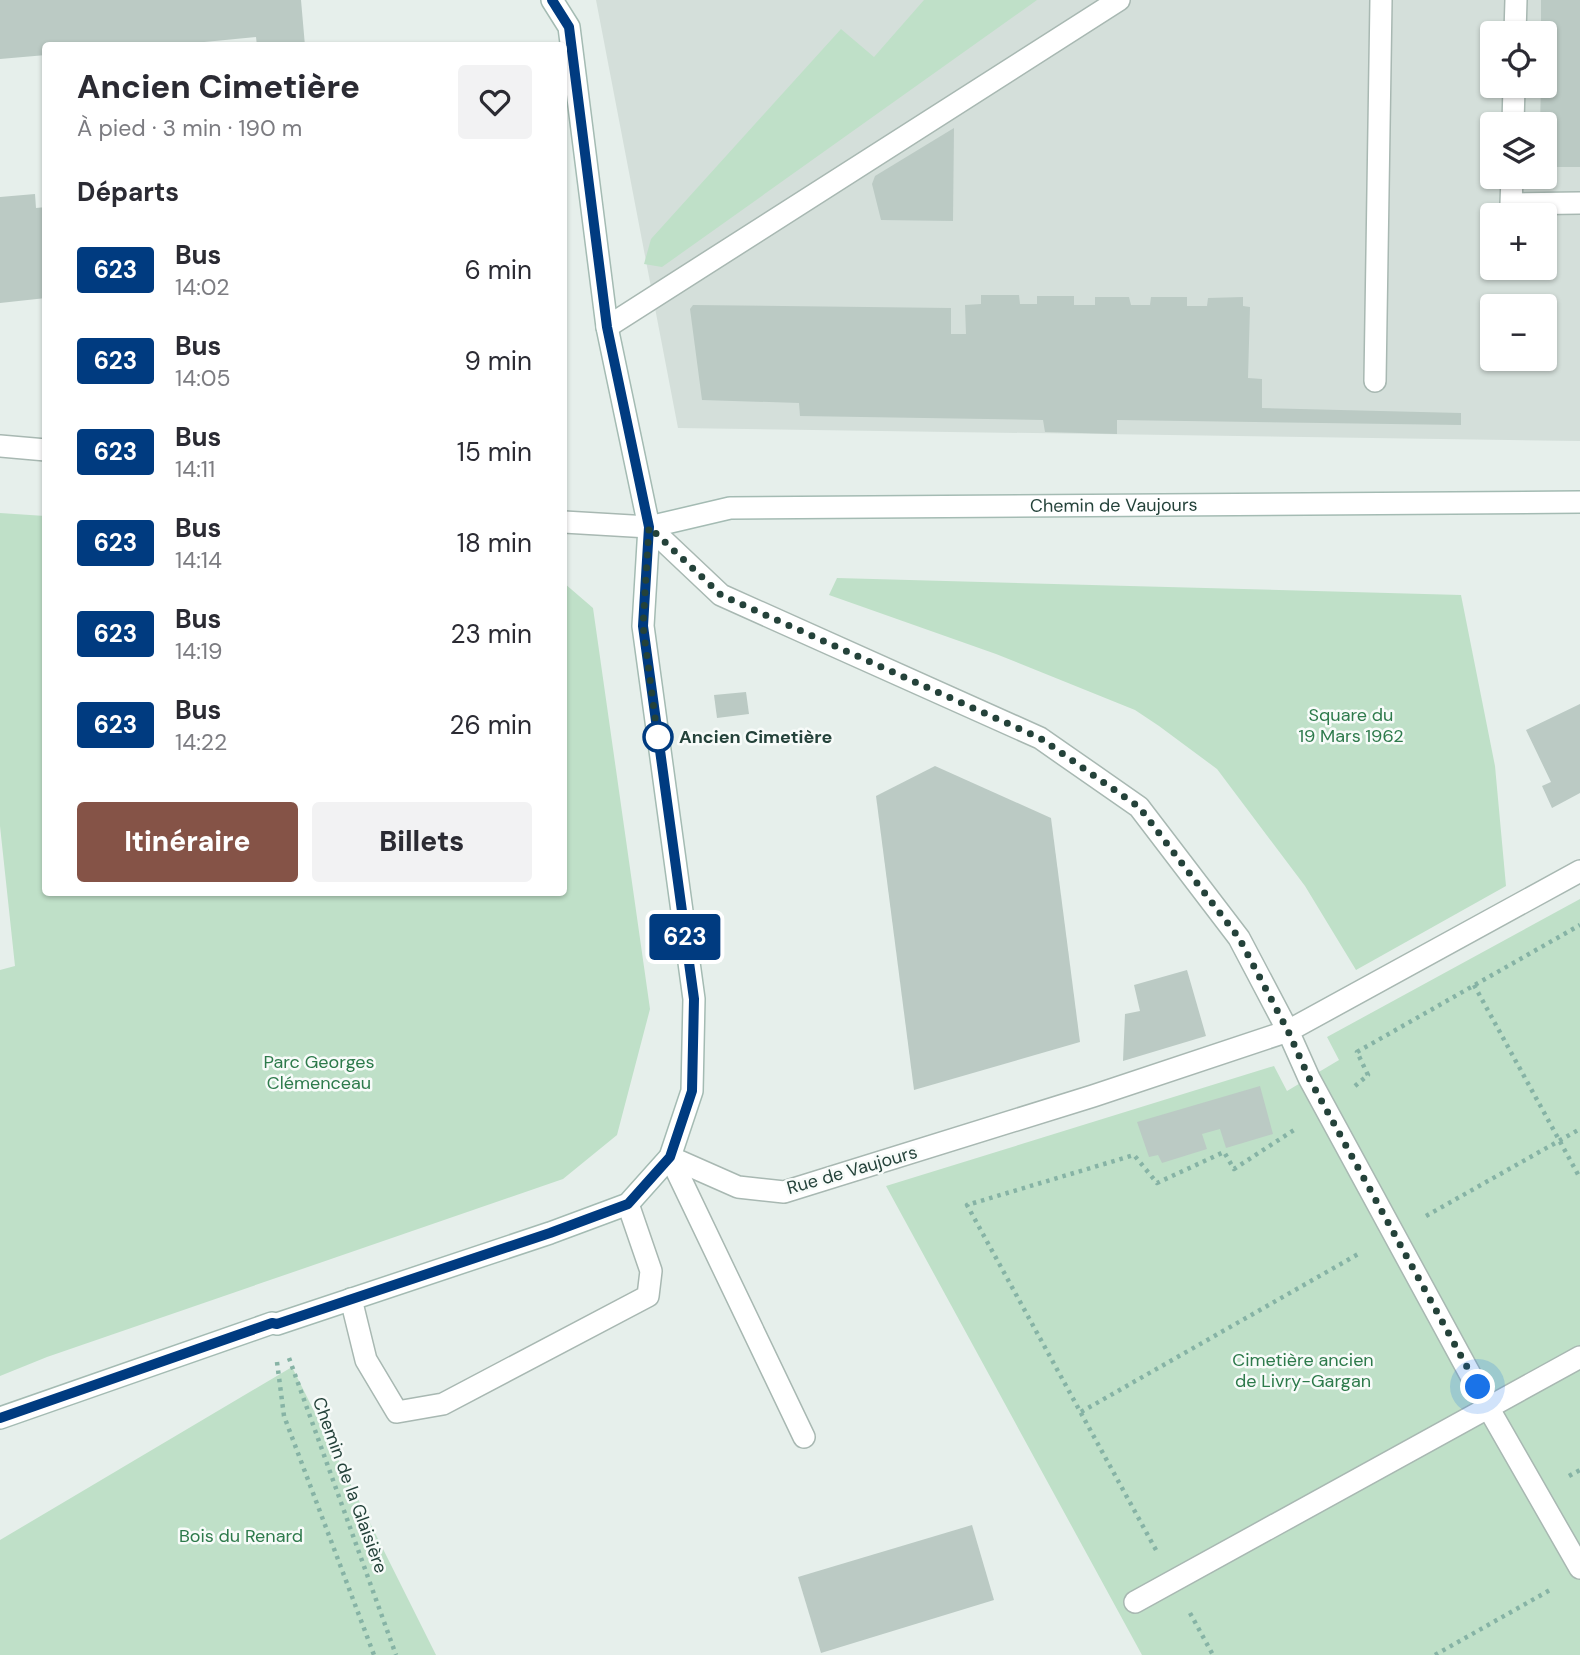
<!DOCTYPE html>
<html lang="fr">
<head>
<meta charset="utf-8">
<style>
	:root { --surface:#fff; --page:#f2f2f3; --text:#2b2b33; --muted:#7c7c81; --accent:#855347 }
	body { margin:0; font-family:"DM Sans",sans-serif; background:var(--page); color:var(--text); height:100vh; display:flex; flex-direction:column; font-size:26px; white-space:nowrap }
	* { box-sizing:border-box; margin:0 }
	p { font-size:23px; color:var(--muted) }
	.icon { flex:none; width:38px; height:38px; fill:none; stroke:currentColor; stroke-width:2; stroke-linecap:round; stroke-linejoin:round }
	.map { position:relative; flex:1; overflow:hidden }
	.drawer { position:absolute; left:42px; top:42px; width:525px; height:854px; display:flex; flex-direction:column; background:var(--surface); border-radius:7px; box-shadow:0 2px 5px #0004 }
	.drawer>* { flex:none }
	.badge { padding:0 14px; border-radius:5px; font-size:24px; line-height:46px }
	.controls { position:absolute; left:1480px; top:21px; display:grid; gap:14px }
	.controls a { display:grid; place-items:center; width:77px; height:77px; border-radius:7px; background:var(--surface); box-shadow:0 2px 5px #0004; font-size:35px }
	.you { position:absolute; width:35px; height:35px; margin:-18px; border:5px solid #fff; border-radius:50%; background:#1a73e8; box-shadow:0 0 0 10px #1a73e833 }
	.map>.badge { position:absolute; translate:-50% -50%; box-shadow:0 0 0 4px #fff }
	h2 { padding:0 35px; font-size:26px; line-height:63px }
	.round { display:grid; place-items:center; flex:none; width:74px; height:74px; border-radius:7px; background:var(--page) }
	.summary { display:flex; align-items:center; justify-content:space-between; height:119px; padding:0 35px }
	h1 { font-size:33px; font-weight:800; line-height:52px }
	.action { display:flex; gap:14px; margin-top:auto; padding:14px 35px }
	.action a { flex:1; height:80px; border-radius:7px; background:var(--accent); color:#fff; font-size:28px; font-weight:800; line-height:80px; text-align:center }
	.action a+a { background:var(--page); color:var(--text) }
	ul { padding:0; list-style:none }
	li { display:flex; align-items:center; gap:21px; height:91px; padding:0 35px }
	li div { flex:1 }
	li b { display:block; font-size:26px }
	li em { font-style:normal }
	li .badge { min-width:77px; font-weight:700; text-align:center }
	.map>svg:first-child { display:block }
</style>
</head>
<body>
<div class="map">
<svg width="1580" height="1655" viewBox="0 0 1580 1655">
	<rect width="100%" height="100%" fill="#e6efeb"/>
	<path fill="#d4dfda" fill-rule="evenodd" d="M596 0H1580V441L678 428ZM1493 33H1545V86H1493ZM1493 124H1545V177H1493ZM1493 215H1545V268H1493ZM1493 306H1545V359H1493Z"/>
	<g fill="#bfe0c8">
		<path d="M924 0H1037L662 267 644 264 651 239 841 29 874 57Z"/>
		<path d="M0 513 45 516 46 892H564V583L593 608 650 1009 617 1135 563 1179 47 1357 0 1376V970L15 966 0 826Z"/>
		<path d="M837 578 1461 595 1495 766 1506 886 1356 970 1305 886 1217 769 1159 726 1135 710 996 654 829 595Z"/>
		<path d="M1580 899V1655H1142L886 1186 1274 1066 1287 1091 1339 1060 1327 1037Z"/>
		<path d="M292 1367 436 1655H0V1540Z"/>
	</g>
	<g fill="#bbcac4">
		<path d="M0 0H301L305 46H257L256 37 163 46H46V55L0 59Z"/>
		<path d="M1541 0H1580V167H1545V124H1540L1541 86H1545V33H1541Z"/>
		<path d="M954 128 953 221 881 220 872 184 875 176Z"/>
		<path d="M35 194 36 208 46 207V298L0 303V197Z"/>
		<path d="M981 295H1019L1020 304H1037V296H1074V305H1095V297H1129L1131 305H1150L1151 297H1187V306H1207L1208 298 1243 297V306L1250 307 1248 378 1262 379V408L1461 413V425L1117 420V434L1045 432 1043 420 800 416 799 403 702 400 690 309 693 305 951 308V334H966L965 305 981 304Z"/>
		<path d="M746 692 749 714 717 718 714 695Z"/>
		<path d="M1580 704V793L1552 808 1542 786 1551 782 1526 730Z"/>
		<path d="M935 766 1051 818 1080 1042 914 1090 876 796Z"/>
		<path d="M1187 970 1206 1036 1123 1061 1125 1014 1140 1011 1134 985Z"/>
		<path d="M1260 1086 1273 1134 1226 1148 1220 1129 1202 1134 1207 1149 1162 1163 1158 1155 1149 1157 1137 1122Z"/>
		<path d="M972 1525 994 1600 821 1653 798 1577Z"/>
	</g>
	<g fill="none" stroke-linecap="round" stroke-linejoin="round">
		<g stroke="#a8b8b2" stroke-width="24">
			<g id="lane">
				<path d="M1515 33 1516 0"/>
				<path d="M1513 124 1514 86"/>
				<path d="M1512 177 1511 204 1580 203"/>
				<path d="M607 327 1119 0"/>
				<path d="M1375 381 1381 0"/>
				<path d="M1580 871 1288 1031 1309 1078 1489 1409 1580 1568"/>
				<path d="M670 1157 804 1437"/>
				<path d="M351 1299 366 1360 397 1412 443 1404 648 1296 651 1271 628 1204"/>
				<path d="M1135 1602 1580 1357"/>
			</g>
		</g>
		<g stroke="#a8b8b2" stroke-width="24">
			<g id="street">
				<path d="M0 446 46 450"/>
				<path d="M564 522 649 527 721 595 1040 738 1139 807 1239 938 1288 1031 1093 1096 784 1192 738 1187 670 1157"/>
			</g>
		</g>
		<g stroke="#a4bbb3" stroke-width="24">
			<g id="secondary">
				<path id="s1" d="M649 527 730 508 1580 502"/>
				<path d="M0 1418 272 1323 277 1324 550 1233 628 1204 670 1157 692 1091 694 999 643 626 649 527 607 327 569 27 552 0"/>
			</g>
		</g>
		<g stroke="#86b3a5" stroke-width="4.5" stroke-dasharray="3.5 5" stroke-linecap="butt">
			<path d="M1474 985 1580 1178"/>
			<path d="M1355 1086 1368 1075 1357 1052 1580 925"/>
			<path d="M1426 1216 1580 1129"/>
			<path d="M289 1358 396 1655"/>
			<path d="M277 1362 284 1416 374 1655"/>
			<path d="M1081 1412 1360 1253"/>
			<path d="M1569 1476 1580 1470"/>
			<path d="M1156 1550 967 1205 1134 1155 1157 1183 1224 1152 1234 1169 1294 1130"/>
			<path d="M1190 1613 1213 1655"/>
			<path d="M1435 1655 1550 1590"/>
		</g>
		<use href="#lane" stroke="#fff" stroke-width="21"/>
		<use href="#street" stroke="#fff" stroke-width="21"/>
		<use href="#secondary" stroke="#fff" stroke-width="21"/>
	</g>
	<g fill="none" stroke-linecap="round" stroke-linejoin="round">
		<g stroke="#fff" stroke-width="16">
			<path id="line" d="M0 1418 272 1323 277 1324 550 1233 628 1204 670 1157 692 1091 694 999 643 626 649 527 607 327 569 27 552 0"/>
		</g>
		<use href="#line" stroke="#003b80" stroke-width="10"/>
		<path stroke="#24423a" stroke-width="7" stroke-dasharray="0 12.6" d="M658 737V740L643 626 649 527 721 595 1040 738 1139 807 1239 938 1288 1031 1309 1078 1478 1387"/>
	</g>
	<circle fill="#fff" stroke="#003b80" stroke-width="3.5" cx="658" cy="737" r="14"/>
	<g text-anchor="middle" stroke-width="5" stroke-linejoin="round" paint-order="stroke">
		<g font-size="18" fill="#24423a" stroke="#f7fbf9">
			<text dy="6" stroke="none"><textPath href="#s1" startOffset="467">Chemin de Vaujours</textPath></text>
			<text transform="translate(852 1170) rotate(-16)" y="6">Rue de Vaujours</text>
			<text transform="translate(350 1485) rotate(70)" y="6">Chemin de la Glaisière</text>
		</g>
		<g font-size="18" fill="#2d7a4b" stroke="#f7fbf9">
			<text x="1351" y="721">Square du<tspan x="1351" dy="21">19 Mars 1962</tspan></text>
			<text x="319" y="1068">Parc Georges<tspan x="319" dy="21">Clémenceau</tspan></text>
			<text x="1303" y="1366">Cimetière ancien<tspan x="1303" dy="21">de Livry-Gargan</tspan></text>
			<text x="241" y="1542">Bois du Renard</text>
		</g>
		<g font-size="18" font-weight="bold" fill="#24423a" stroke="#f7fbf9" text-anchor="start">
			<text x="679" y="743">Ancien Cimetière</text>
		</g>
	</g>
</svg>
<div class="controls">
<a><svg class="icon" aria-label="locate" viewBox="0 0 24 24"><circle cx="12" cy="12" r="6"/><path d="M12 2v4M12 18v4M2 12h4M18 12h4"/></svg></a>
<a><svg class="icon" aria-label="layers" viewBox="0 0 24 24"><path d="M12 4l9 5-9 5-9-5zM3 14l9 5 9-5"/></svg></a>
<a>+</a>
<a>−</a>
</div>
<div class="you" style="left:1478px;top:1387px"></div>
<b class="badge" style="left:685px;top:937px;background:#003b80;color:#fff">623</b>
<section class="drawer">
<div class="summary"><div><h1>Ancien Cimetière</h1><p>À pied · 3 min · 190 m</p></div><a class="round"><svg class="icon" aria-label="heart" viewBox="0 0 24 24"><path d="M12 20l-8-8c-3-5 5-10 8-4 3-6 11-1 8 4z"/></svg></a></div>
<h2>Départs</h2>
<ul>
<li><span class="badge" style="background:#003b80;color:#fff">623</span><div><b>Bus</b><p>14:02</p></div><em>6 min</em></li>
<li><span class="badge" style="background:#003b80;color:#fff">623</span><div><b>Bus</b><p>14:05</p></div><em>9 min</em></li>
<li><span class="badge" style="background:#003b80;color:#fff">623</span><div><b>Bus</b><p>14:11</p></div><em>15 min</em></li>
<li><span class="badge" style="background:#003b80;color:#fff">623</span><div><b>Bus</b><p>14:14</p></div><em>18 min</em></li>
<li><span class="badge" style="background:#003b80;color:#fff">623</span><div><b>Bus</b><p>14:19</p></div><em>23 min</em></li>
<li><span class="badge" style="background:#003b80;color:#fff">623</span><div><b>Bus</b><p>14:22</p></div><em>26 min</em></li>
</ul>
<div class="action"><a>Itinéraire</a><a>Billets</a></div>
</section>
</div>
</body>
</html>
